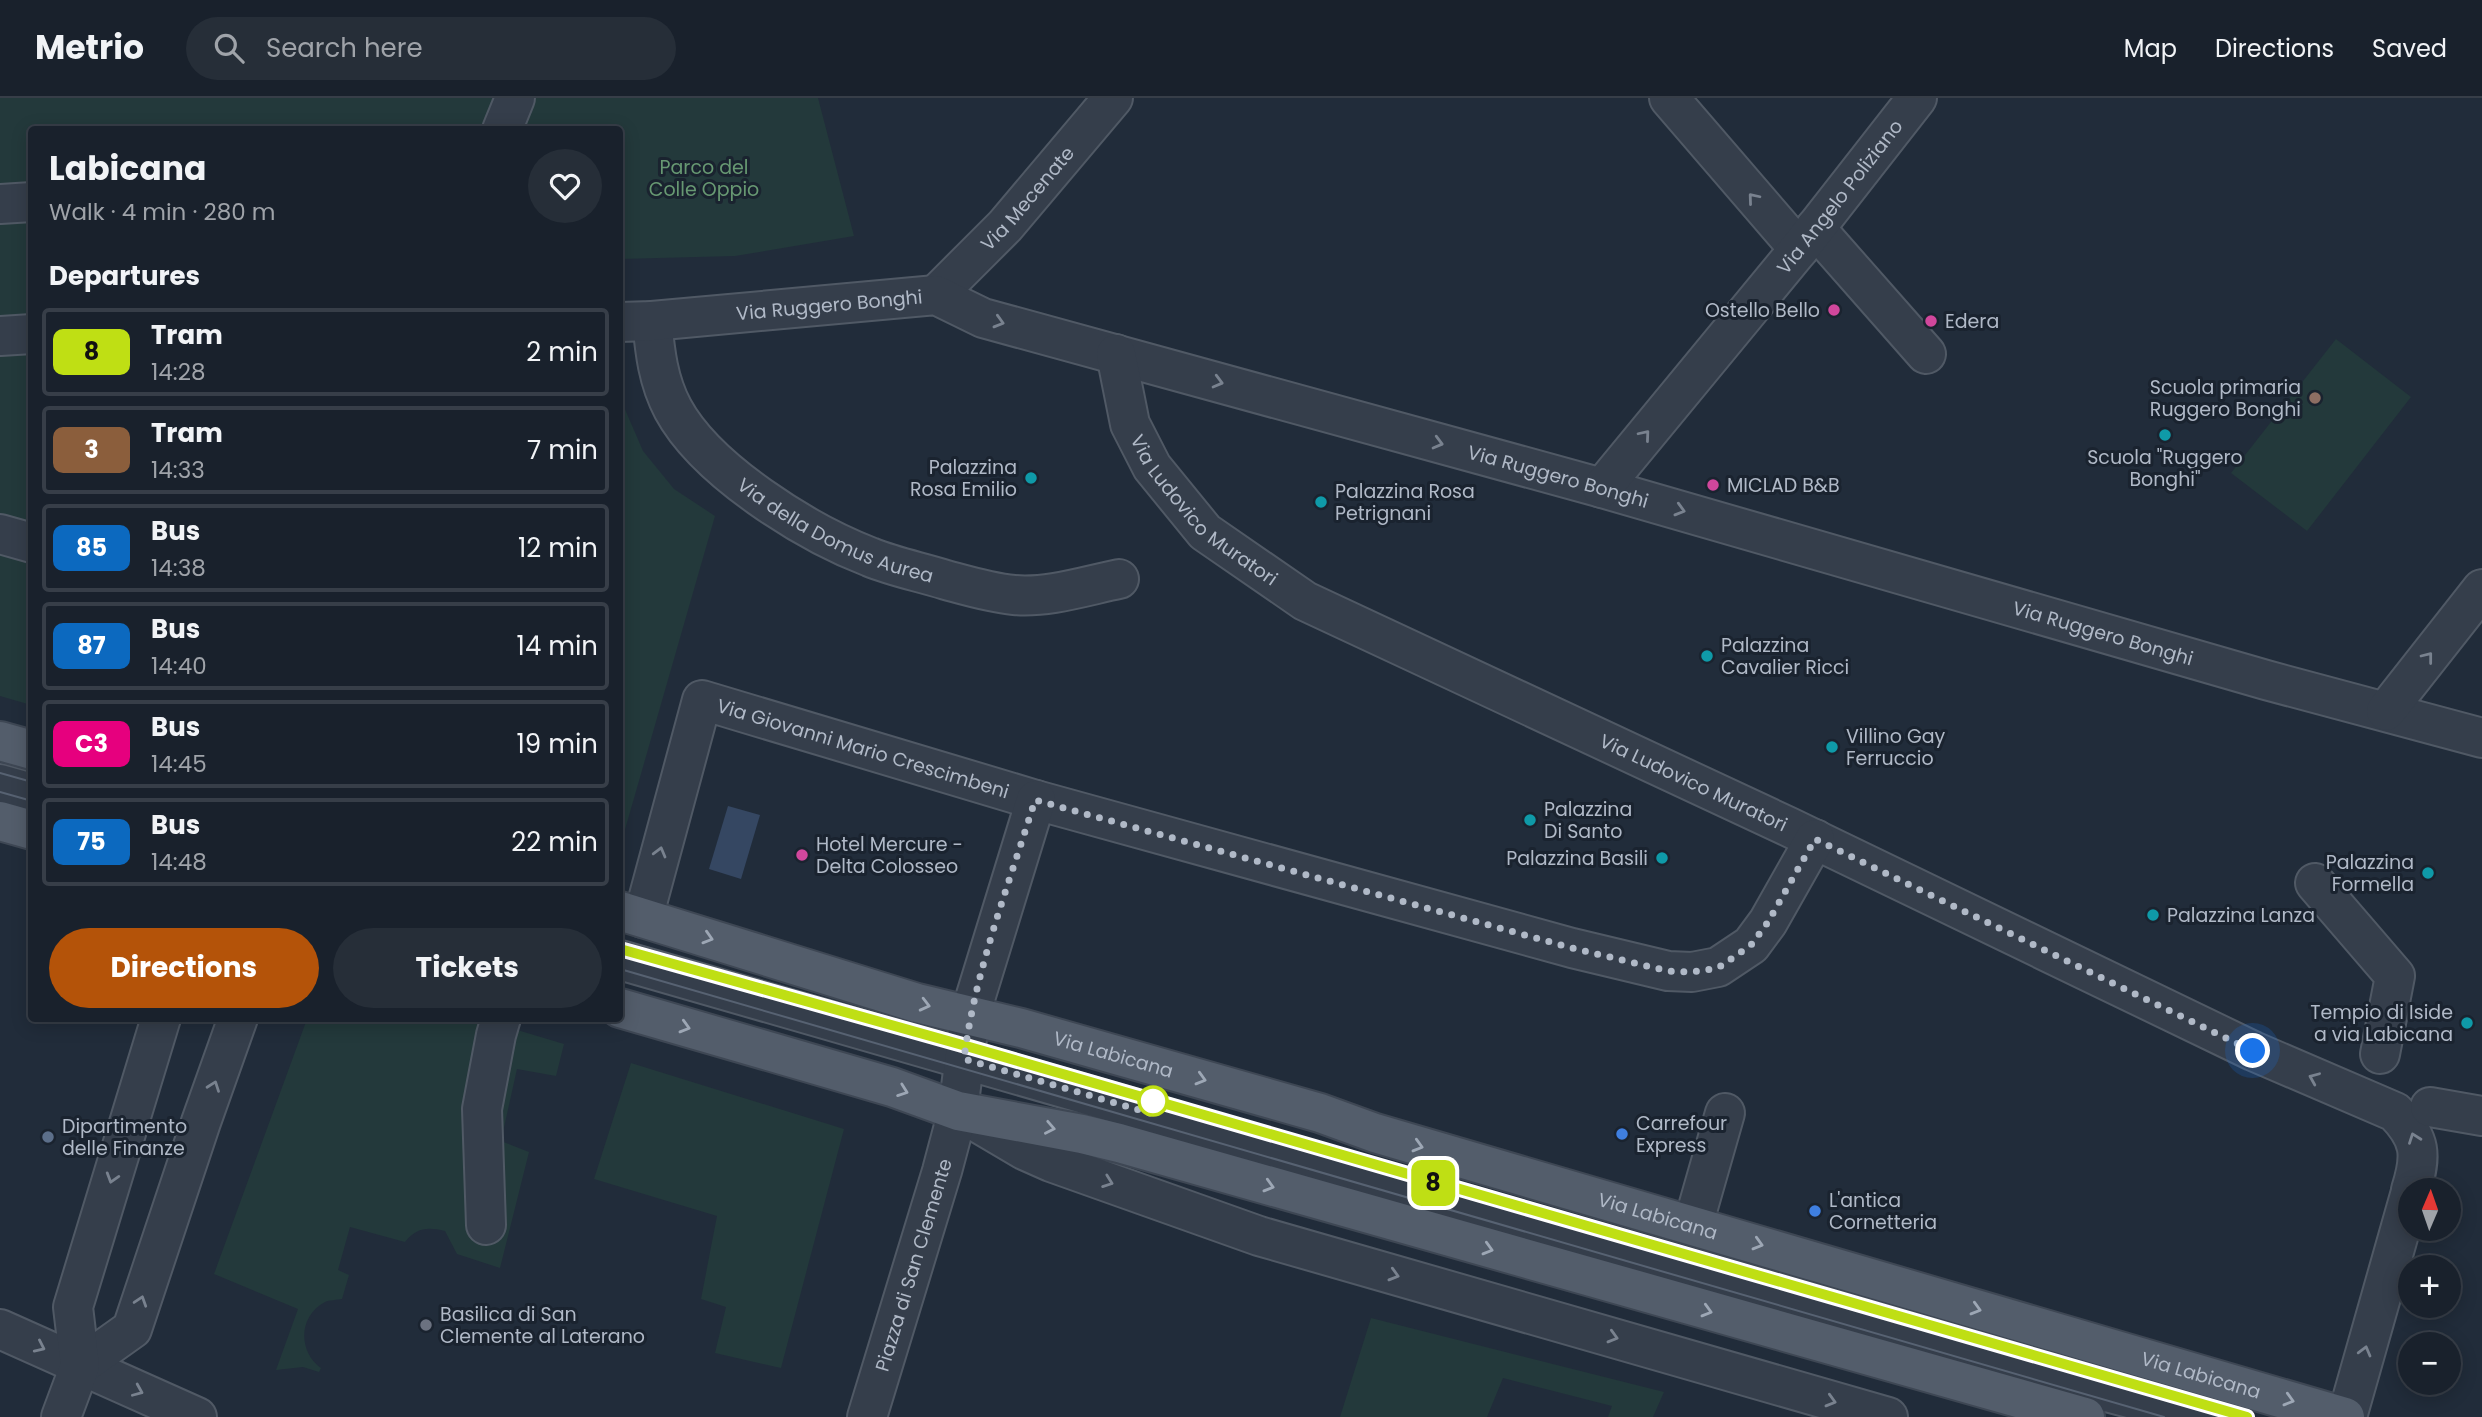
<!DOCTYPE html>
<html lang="en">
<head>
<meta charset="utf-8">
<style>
	:root { --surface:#19212c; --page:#262e38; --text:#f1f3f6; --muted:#9fa3a9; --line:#373e48; --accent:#b45309 }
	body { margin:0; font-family:Poppins,sans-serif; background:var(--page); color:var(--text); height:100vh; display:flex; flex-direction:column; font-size:26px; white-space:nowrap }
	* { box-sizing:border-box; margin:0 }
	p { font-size:23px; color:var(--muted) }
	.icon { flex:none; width:38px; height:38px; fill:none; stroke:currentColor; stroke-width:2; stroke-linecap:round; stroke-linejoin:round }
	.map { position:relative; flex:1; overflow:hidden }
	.drawer { position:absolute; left:28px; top:28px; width:595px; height:896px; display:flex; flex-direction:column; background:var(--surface); border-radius:7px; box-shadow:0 4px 18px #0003,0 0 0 2px var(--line) }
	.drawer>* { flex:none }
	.badge { padding:0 14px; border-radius:10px; font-size:24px; line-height:46px }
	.needle { width:46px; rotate:2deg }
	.controls { position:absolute; left:2398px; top:1080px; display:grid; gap:14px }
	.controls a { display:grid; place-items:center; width:63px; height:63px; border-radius:50%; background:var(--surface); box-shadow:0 4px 18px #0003,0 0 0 2px var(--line); font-size:35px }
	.you { position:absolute; width:35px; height:35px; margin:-18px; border:5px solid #fff; border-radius:50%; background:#1a73e8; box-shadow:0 0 0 10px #1a73e833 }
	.map>.badge { position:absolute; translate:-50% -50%; box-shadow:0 0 0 4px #fff }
	h2 { padding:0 21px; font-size:26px; line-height:63px }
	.round { display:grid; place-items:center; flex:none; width:74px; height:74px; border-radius:37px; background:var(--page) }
	.headline { display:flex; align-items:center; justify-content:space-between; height:119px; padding:0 21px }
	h1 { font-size:33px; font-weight:700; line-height:52px }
	.cta { display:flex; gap:14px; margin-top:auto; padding:14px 21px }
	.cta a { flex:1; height:80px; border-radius:42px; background:var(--accent); color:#fff; font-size:28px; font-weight:700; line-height:80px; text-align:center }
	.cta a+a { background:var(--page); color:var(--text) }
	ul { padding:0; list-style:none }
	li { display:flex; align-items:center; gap:21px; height:88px; margin:0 14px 10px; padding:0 7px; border:4px solid var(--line); border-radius:7px }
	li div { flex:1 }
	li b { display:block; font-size:26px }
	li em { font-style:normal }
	li .badge { min-width:77px; font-weight:700; text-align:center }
	header { display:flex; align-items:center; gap:42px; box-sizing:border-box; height:98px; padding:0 35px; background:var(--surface); border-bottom:2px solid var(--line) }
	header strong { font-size:33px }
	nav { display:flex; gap:38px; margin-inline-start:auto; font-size:24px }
	.search { width:490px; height:63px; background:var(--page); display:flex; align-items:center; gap:18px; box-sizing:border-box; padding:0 24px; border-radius:38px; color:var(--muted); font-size:26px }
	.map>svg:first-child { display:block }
</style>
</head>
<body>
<header>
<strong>Metrio</strong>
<div class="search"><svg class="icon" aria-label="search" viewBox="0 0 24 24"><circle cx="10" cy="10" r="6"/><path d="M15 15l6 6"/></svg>Search here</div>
<nav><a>Map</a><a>Directions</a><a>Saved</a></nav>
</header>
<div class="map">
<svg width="2482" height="1319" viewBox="0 0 2482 1319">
	<rect width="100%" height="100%" fill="#212c3a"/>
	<g fill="#23393b">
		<path d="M0 0H818L854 138 735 158 620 161V32H32L31 607 0 598Z"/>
		<path d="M2336 241 2411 299 2307 433 2231 375Z"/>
		<path d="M620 261 624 309 643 353 674 391 715 418 620 749Z"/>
		<path d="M307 921H480L564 946 556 978 517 971 501 1043 529 1054 500 1170 457 1156 445 1133C428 1129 417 1129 405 1144L350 1129 338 1172 349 1177 342 1201C337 1202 329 1202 325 1204 298 1218 298 1254 321 1270L319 1274 303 1269 276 1272 298 1211 214 1176Z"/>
		<path d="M631 965 844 1031 781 1270 715 1255 726 1209 701 1201 717 1118 594 1081Z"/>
		<path d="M1371 1220 1664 1294 1653 1319H1608L1612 1308 1503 1280 1487 1319H1340Z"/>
	</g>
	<path fill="#354762" d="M728 708 760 717 741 781 709 771Z"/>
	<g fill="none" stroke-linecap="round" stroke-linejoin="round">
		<g stroke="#505965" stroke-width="42">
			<g id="minor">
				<path d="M1669 0 1799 151"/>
				<path d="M502 32 515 0"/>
				<path d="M0 106 32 104"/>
				<path d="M1815 130 1926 256"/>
				<path id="s1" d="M936 197 1005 128 1113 0"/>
				<path id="s2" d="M652 223C655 254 658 283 673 311 706 372 805 434 870 459 894 469 921 474 946 482 968 488 991 495 1014 497 1048 500 1085 488 1119 481"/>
				<path id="s3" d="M620 224 652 223 936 197 983 220 1602 390 2266 582 2482 640"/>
				<path d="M0 238 32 236"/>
				<path id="s4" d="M1116 256 1130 326 1152 369 1205 434 1305 503 1789 729 2253 953 2395 1014C2421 1041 2422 1057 2411 1092"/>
				<path id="s5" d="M1602 390 1799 151 1917 0"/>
				<path d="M0 436 32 445"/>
				<path d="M2386 613 2482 491"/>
				<path d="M0 686 32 695"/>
				<path d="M2315 785 2395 878 2380 956"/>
				<path id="s6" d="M643 820 702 602 1036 702 1572 850 1668 873 1692 874 1718 869 1751 847 1768 824 1815 741"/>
				<path d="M620 862 1150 1015 1742 1196 2200 1319"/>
				<path d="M2430 1009 2482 1018"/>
				<path d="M963 1016 1024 1052 1051 1064 1259 1138 1888 1319"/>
				<path d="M486 1127 482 1011 496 937 501 920"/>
				<path d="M1693 1127 1725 1015"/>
				<path d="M0 1231 197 1319"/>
				<path d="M80 1268 132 1231 201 1024 238 920"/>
				<path d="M61 1319 80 1268 73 1209 161 920"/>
				<path id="s7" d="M867 1319 942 1073 958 1013 970 917 1036 702"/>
				<path d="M2347 1319 2410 1097"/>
			</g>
		</g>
		<g stroke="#3e4754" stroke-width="42">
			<g id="major">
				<path d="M0 643 32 652"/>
				<path d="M0 723 32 732"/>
				<path id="s8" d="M620 813 917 905 1021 930 1320 1015 1375 1035 2345 1319"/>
				<path d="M620 910 892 989 958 1013 1082 1036 1119 1045 2085 1319"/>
			</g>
		</g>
		<use href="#minor" stroke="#353e4b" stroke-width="38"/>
		<use href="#major" stroke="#535d6b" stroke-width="38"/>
		<g stroke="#576272" stroke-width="2">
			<path d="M0 675 32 684"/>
			<path d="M0 694 32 703"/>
			<path d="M620 851 966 948 2247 1319"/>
			<path d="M620 871 2164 1319"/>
		</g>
	</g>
	<defs><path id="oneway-chevron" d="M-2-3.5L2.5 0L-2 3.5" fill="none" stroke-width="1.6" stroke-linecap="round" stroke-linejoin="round" transform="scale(1.75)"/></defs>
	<g stroke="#79828f">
		<use href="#oneway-chevron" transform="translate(1753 100) rotate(-130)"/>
		<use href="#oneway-chevron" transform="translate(999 224) rotate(16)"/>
		<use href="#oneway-chevron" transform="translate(1218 284) rotate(15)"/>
		<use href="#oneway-chevron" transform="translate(1645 337) rotate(-50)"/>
		<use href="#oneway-chevron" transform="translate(1438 345) rotate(15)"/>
		<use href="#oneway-chevron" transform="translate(1680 412) rotate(16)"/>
		<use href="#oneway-chevron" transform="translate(2428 559) rotate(-52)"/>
		<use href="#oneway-chevron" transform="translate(660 754) rotate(-75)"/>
		<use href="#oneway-chevron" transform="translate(2314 980) rotate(-157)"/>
		<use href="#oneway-chevron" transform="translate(214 988) rotate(-70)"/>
		<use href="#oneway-chevron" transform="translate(2414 1040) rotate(-110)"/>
		<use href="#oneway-chevron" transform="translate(112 1080) rotate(107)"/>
		<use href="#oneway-chevron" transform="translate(1108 1084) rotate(20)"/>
		<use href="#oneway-chevron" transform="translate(1394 1177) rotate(16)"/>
		<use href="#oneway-chevron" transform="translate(141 1203) rotate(-72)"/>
		<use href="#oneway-chevron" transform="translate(1613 1239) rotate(16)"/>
		<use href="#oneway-chevron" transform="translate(40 1249) rotate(25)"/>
		<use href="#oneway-chevron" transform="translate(2365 1253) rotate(-75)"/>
		<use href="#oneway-chevron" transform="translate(138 1293) rotate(23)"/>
		<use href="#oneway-chevron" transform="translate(1831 1303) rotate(16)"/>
	</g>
	<g stroke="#9da7b5">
		<use href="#oneway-chevron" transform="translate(708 840) rotate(17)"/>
		<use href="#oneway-chevron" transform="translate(925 907) rotate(14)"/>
		<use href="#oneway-chevron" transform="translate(685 929) rotate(16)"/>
		<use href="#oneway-chevron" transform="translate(1201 981) rotate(16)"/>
		<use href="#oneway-chevron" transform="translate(903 993) rotate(20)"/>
		<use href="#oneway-chevron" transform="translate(1050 1030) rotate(11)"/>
		<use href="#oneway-chevron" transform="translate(1418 1048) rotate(16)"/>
		<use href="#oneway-chevron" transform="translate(1269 1088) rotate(16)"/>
		<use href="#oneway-chevron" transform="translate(1758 1146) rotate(16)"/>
		<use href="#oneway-chevron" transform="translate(1488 1151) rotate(16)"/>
		<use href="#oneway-chevron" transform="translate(1976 1211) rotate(16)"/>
		<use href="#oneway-chevron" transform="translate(1707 1213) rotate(16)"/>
		<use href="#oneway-chevron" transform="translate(2289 1302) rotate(16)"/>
	</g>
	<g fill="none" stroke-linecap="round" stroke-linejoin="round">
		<g stroke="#fff" stroke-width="16">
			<path id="line" d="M620 851 966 948 2247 1319"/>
		</g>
		<use href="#line" stroke="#bfdf14" stroke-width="10"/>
		<path stroke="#b0b9c7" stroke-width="7" stroke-dasharray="0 12.6" d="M1153 1003 1150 1015 964 961C975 872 1009 787 1035 702L1572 850 1668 873 1692 874 1718 870 1751 847 1768 824 1815 741 2253 953"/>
	</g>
	<g fill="#d1479c" stroke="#1a232f" stroke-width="2.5">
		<circle cx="1834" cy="212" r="7"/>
		<circle cx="1931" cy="223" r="7"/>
		<circle cx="1713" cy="387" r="7"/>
		<circle cx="802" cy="757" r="7"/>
	</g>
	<circle fill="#8d6e63" stroke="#1a232f" stroke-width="2.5" cx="2315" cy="300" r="7"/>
	<g fill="#0f9aa8" stroke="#1a232f" stroke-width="2.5">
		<circle cx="2165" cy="337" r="7"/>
		<circle cx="1031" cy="380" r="7"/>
		<circle cx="1321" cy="404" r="7"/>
		<circle cx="1707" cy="558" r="7"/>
		<circle cx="1832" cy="649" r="7"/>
		<circle cx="1530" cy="722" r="7"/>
		<circle cx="1662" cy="760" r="7"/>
		<circle cx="2428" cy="775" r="7"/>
		<circle cx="2153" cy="817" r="7"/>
		<circle cx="2467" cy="925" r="7"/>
	</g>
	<circle fill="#fff" stroke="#bfdf14" stroke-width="3.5" cx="1153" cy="1003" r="14"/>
	<g fill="#3f7fe0" stroke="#1a232f" stroke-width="2.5">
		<circle cx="1622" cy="1036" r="7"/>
		<circle cx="1815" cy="1113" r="7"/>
	</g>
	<circle fill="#5c6f8a" stroke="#1a232f" stroke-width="2.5" cx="48" cy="1039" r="7"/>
	<circle fill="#6b7280" stroke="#1a232f" stroke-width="2.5" cx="426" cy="1227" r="7"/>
	<g text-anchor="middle" stroke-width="6" stroke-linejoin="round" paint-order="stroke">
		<g font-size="19" fill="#679872" stroke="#1a232f">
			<text x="704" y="76">Parco del<tspan x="704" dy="22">Colle Oppio</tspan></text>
		</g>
		<g font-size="19" fill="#b0b9c7" stroke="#1a232f">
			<text dy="7" stroke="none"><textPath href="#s5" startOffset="376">Via Angelo Poliziano</textPath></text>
			<text dy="7" stroke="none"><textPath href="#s1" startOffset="133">Via Mecenate</textPath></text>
			<text dy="7" stroke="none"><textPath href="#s3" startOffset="210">Via Ruggero Bonghi</textPath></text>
			<text dy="7" stroke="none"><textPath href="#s3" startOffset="966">Via Ruggero Bonghi</textPath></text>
			<text dy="7" stroke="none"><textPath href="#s4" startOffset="187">Via Ludovico Muratori</textPath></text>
			<text dy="7" stroke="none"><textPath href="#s2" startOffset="299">Via della Domus Aurea</textPath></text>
			<text dy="7" stroke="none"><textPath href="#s3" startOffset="1533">Via Ruggero Bonghi</textPath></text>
			<text dy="7" stroke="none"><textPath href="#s6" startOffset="394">Via Giovanni Mario Crescimbeni</textPath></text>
			<text dy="7" stroke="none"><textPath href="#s4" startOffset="754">Via Ludovico Muratori</textPath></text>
			<text dy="7" stroke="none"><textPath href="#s8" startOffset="514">Via Labicana</textPath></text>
			<text dy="7" stroke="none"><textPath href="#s8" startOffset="1082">Via Labicana</textPath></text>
			<text dy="7" stroke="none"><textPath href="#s7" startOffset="159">Piazza di San Clemente</textPath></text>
			<text dy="7" stroke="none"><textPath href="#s8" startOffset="1648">Via Labicana</textPath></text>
		</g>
		<g font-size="19" fill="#b0b9c7" stroke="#1a232f" text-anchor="start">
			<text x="1820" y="219" text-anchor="end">Ostello Bello</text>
			<text x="1945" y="230">Edera</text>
			<text x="2301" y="296" text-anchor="end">Scuola primaria<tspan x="2301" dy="22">Ruggero Bonghi</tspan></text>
			<text x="2165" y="366" text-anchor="middle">Scuola "Ruggero<tspan x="2165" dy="22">Bonghi"</tspan></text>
			<text x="1017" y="376" text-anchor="end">Palazzina<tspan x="1017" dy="22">Rosa Emilio</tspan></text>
			<text x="1727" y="394">MICLAD B&amp;B</text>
			<text x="1335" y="400">Palazzina Rosa<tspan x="1335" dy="22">Petrignani</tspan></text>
			<text x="1721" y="554">Palazzina<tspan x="1721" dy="22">Cavalier Ricci</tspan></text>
			<text x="1846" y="645">Villino Gay<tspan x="1846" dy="22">Ferruccio</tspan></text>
			<text x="1544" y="718">Palazzina<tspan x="1544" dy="22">Di Santo</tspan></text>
			<text x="816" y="753">Hotel Mercure -<tspan x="816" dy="22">Delta Colosseo</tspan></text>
			<text x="1648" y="767" text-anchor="end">Palazzina Basili</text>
			<text x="2414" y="771" text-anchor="end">Palazzina<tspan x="2414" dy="22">Formella</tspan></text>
			<text x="2167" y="824">Palazzina Lanza</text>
			<text x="2453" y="921" text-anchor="end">Tempio di Iside<tspan x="2453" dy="22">a via Labicana</tspan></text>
			<text x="1636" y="1032">Carrefour<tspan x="1636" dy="22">Express</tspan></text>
			<text x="62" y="1035">Dipartimento<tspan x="62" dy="22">delle Finanze</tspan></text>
			<text x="1829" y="1109">L'antica<tspan x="1829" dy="22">Cornetteria</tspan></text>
			<text x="440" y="1223">Basilica di San<tspan x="440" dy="22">Clemente al Laterano</tspan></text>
		</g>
	</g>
</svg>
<div class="controls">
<a><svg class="needle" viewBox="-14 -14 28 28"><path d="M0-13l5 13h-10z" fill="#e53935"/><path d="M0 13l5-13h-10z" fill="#9fa3a9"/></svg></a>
<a>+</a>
<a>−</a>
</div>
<div class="you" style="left:2253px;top:953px"></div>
<b class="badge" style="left:1433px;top:1085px;background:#bfdf14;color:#111">8</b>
<section class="drawer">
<div class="headline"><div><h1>Labicana</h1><p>Walk · 4 min · 280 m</p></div><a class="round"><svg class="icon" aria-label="heart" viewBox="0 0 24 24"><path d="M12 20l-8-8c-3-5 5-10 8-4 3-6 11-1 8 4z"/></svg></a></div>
<h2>Departures</h2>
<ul>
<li><span class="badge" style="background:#bfdf14;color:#111">8</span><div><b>Tram</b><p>14:28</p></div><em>2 min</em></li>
<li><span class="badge" style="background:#8b5e3c;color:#fff">3</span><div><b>Tram</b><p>14:33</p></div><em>7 min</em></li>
<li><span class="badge" style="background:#0c69bf;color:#fff">85</span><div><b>Bus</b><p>14:38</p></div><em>12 min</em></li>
<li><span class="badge" style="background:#0c69bf;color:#fff">87</span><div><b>Bus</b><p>14:40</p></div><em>14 min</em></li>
<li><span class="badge" style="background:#e6007e;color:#fff">C3</span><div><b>Bus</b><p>14:45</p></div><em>19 min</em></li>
<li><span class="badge" style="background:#0c69bf;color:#fff">75</span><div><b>Bus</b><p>14:48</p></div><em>22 min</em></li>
</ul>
<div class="cta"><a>Directions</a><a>Tickets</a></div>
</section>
</div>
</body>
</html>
